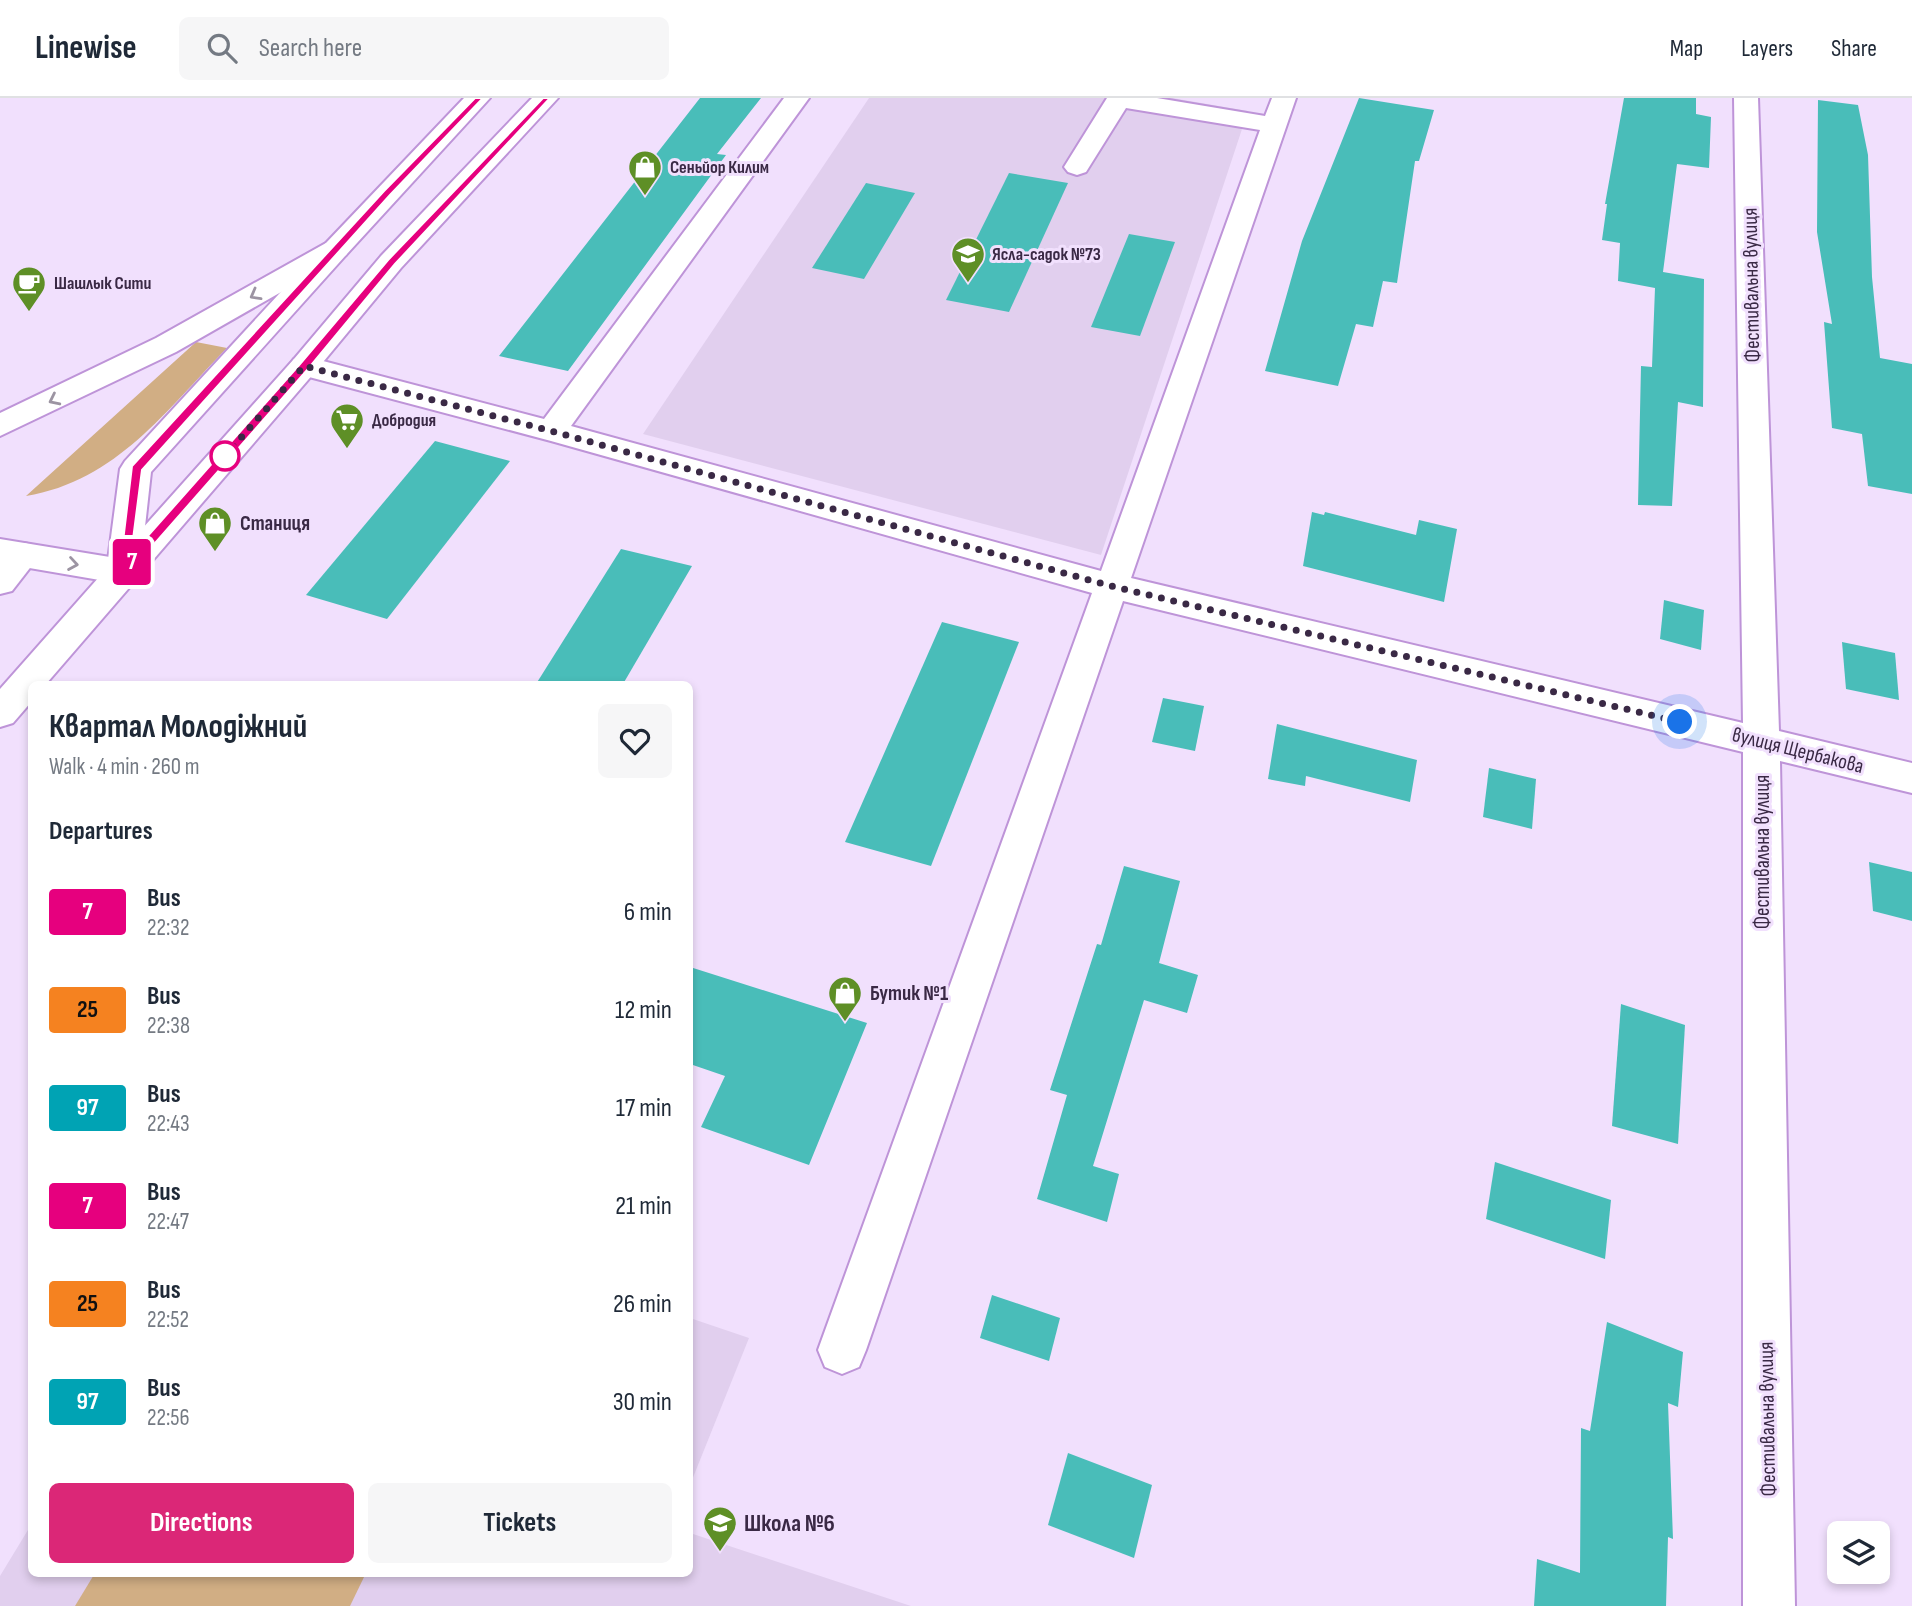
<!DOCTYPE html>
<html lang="en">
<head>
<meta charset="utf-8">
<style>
	:root { --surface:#fff; --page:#f6f6f7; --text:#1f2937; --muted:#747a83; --line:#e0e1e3; --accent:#db2777 }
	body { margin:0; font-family:"Sofia Sans Condensed",sans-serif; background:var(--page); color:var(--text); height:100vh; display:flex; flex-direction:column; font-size:26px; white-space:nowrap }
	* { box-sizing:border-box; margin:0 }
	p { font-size:23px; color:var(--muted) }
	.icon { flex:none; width:38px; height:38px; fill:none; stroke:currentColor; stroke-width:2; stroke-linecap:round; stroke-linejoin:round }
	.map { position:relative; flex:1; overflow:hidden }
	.drawer { position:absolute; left:28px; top:583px; width:665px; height:896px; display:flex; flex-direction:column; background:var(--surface); border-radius:10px; box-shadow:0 4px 10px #0003 }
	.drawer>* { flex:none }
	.badge { padding:0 14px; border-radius:5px; font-size:24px; line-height:46px }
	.buttons { position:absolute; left:1827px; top:1423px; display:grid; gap:14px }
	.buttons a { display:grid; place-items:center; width:63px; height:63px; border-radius:10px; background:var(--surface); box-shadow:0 4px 10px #0003; font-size:35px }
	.you { position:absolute; width:35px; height:35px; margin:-18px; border:5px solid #fff; border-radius:50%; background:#1a73e8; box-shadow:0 0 0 10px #1a73e833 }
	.map>.badge { position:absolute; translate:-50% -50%; box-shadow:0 0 0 4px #fff }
	h2 { padding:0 21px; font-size:26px; line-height:63px }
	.round { display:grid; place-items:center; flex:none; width:74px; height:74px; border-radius:10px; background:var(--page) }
	.head { display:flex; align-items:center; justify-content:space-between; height:119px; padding:0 21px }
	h1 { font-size:33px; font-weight:700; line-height:52px }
	.cta { display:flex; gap:14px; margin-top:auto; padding:14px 21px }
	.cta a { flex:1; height:80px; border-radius:10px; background:var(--accent); color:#fff; font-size:28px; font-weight:700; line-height:80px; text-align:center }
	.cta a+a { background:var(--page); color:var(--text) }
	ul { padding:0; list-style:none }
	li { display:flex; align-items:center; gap:21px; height:98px; padding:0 21px }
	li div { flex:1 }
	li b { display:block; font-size:26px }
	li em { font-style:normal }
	li .badge { min-width:77px; font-weight:700; text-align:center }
	header { display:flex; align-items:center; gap:42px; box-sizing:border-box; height:98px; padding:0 35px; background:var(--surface); border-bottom:2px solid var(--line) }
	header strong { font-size:33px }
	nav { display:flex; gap:38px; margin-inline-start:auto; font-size:24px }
	.search { width:490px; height:63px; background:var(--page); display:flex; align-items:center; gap:18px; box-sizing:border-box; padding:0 24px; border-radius:10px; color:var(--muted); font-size:26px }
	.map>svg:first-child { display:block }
</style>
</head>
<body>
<header>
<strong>Linewise</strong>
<div class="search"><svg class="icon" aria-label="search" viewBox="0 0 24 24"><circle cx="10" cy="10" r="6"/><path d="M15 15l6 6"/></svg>Search here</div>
<nav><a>Map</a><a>Layers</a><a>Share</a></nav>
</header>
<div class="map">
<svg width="1912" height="1508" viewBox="0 0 1912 1508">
	<rect width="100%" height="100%" fill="#f1e0fd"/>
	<g fill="#e1cfee">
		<path d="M869 0H1172L1248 13 1101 457 643 336Z"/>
		<path d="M690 1220 749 1240 690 1387Z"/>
		<path d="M31 1427 32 1475H690V1435L911 1508H0V1478Z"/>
	</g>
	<g fill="#d1ae84">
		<path d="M196 244 227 250C166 312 117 383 26 398Z"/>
		<path d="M95 1475H366L350 1508H75Z"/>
	</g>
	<g fill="#49bdb9">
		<path d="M700 0H761L717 56 726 57 568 273 499 258Z"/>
		<path d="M1359 0 1434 12 1419 63H1415L1397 185 1383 183 1373 229 1356 226 1338 288 1265 273 1302 143Z"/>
		<path d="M1624 0H1696V16L1711 19 1709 70 1677 66 1663 174 1704 181 1703 309 1678 304 1672 408 1638 407 1641 268 1652 269 1655 190 1618 183 1620 145 1602 142 1607 106H1605Z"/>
		<path d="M1818 2 1858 7 1868 57 1872 179 1880 260 1912 266V396L1868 388 1862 336 1832 330 1824 224 1832 226 1817 134Z"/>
		<path d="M1009 75 1068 85 1009 214 946 202Z"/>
		<path d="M866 85 915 95 864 181 812 170Z"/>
		<path d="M1129 136 1175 144 1140 238 1091 229Z"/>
		<path d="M435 343 510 363 387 521 306 497Z"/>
		<path d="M1312 414 1324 417 1325 414 1416 437 1419 422 1457 431 1444 504 1303 468Z"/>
		<path d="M621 451 692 468 623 586H536Z"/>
		<path d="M1664 502 1704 512 1701 552 1660 541Z"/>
		<path d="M942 524 1019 544 931 768 845 744Z"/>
		<path d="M1842 544 1895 555 1899 602 1846 591Z"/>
		<path d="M1163 600 1204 608 1195 653 1152 644Z"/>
		<path d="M1277 626 1417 662 1410 704 1306 678 1305 688 1268 681Z"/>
		<path d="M1489 670 1536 681 1532 731 1483 719Z"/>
		<path d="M1869 764 1912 774V823L1873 813Z"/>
		<path d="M1124 768 1180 783 1159 865 1198 877 1187 915 1144 902 1093 1068 1119 1076 1107 1124 1037 1101 1067 997 1050 992 1097 846 1101 847Z"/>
		<path d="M690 869 867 925 809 1067 701 1029 725 978 690 966Z"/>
		<path d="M1621 906 1685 927 1678 1046 1612 1028Z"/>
		<path d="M1495 1064 1611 1102 1605 1161 1486 1121Z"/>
		<path d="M992 1197 1060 1220 1049 1263 980 1240Z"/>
		<path d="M1607 1224 1683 1254 1678 1309 1668 1305 1673 1441 1668 1439 1666 1508H1534L1537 1461 1580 1475 1581 1330 1590 1333Z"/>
		<path d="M1068 1355 1152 1387 1134 1460 1048 1427Z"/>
	</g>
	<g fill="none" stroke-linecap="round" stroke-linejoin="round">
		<g stroke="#be94d8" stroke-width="4">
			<g id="minor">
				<path d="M784 0H809L571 328 1101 473 1260 32 1126 10 1086 74 1077 77 1068 74 1064 69 1107 0H1157L1265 18 1272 0H1296L1131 480 1743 625 1734 0H1758L1779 633 1912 665V695L1780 663 1795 1508H1743V654L1123 503 866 1252 859 1269 842 1276 825 1269 818 1252 1092 495 551 343 294 275 289 268 294 261 304 258 544 321Z"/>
				<path d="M336 143 346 145 350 151 346 157 151 374 140 474 135 483 46 586H32V603L13 625 0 629V591L107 470 120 371 125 363 326 145Z"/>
				<path d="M24 445 36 448 40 457 12 493 0 496V462L12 448Z"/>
			</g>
		</g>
		<g stroke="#be94d8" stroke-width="4">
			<g id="major">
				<path d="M464 0H490L346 157 176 254 0 338V315L156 240 326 145Z"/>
				<path d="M532 0H558L401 170 314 275 135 483 123 486 0 465V441L116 460 294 261 381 158Z"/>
			</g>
		</g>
		<use href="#minor" fill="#fff" fill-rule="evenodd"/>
		<use href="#major" fill="#fff" fill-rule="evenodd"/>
	</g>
	<defs><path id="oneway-chevron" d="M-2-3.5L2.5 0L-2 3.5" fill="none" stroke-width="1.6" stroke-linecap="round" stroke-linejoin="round" transform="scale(1.75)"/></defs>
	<g stroke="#9c94a2">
		<use href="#oneway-chevron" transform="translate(255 197) rotate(151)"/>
		<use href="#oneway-chevron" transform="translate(54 302) rotate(154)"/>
		<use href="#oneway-chevron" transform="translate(73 466) rotate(9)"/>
	</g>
	<path fill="#e6007e" stroke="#fff" stroke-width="2" d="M475 0H483L390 97 142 372 131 457 300 266 388 162 543 0H550L395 166 308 271 127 477H119L132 368 384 93Z"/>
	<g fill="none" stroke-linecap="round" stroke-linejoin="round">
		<path stroke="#3a2945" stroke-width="7" stroke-dasharray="0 12.6" d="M225 358 304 268 551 333 1111 488 1680 624"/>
	</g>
	<defs>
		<g id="shop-pin" transform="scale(1.75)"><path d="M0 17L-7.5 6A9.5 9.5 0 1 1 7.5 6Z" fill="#5e8f26" stroke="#f1e0fd"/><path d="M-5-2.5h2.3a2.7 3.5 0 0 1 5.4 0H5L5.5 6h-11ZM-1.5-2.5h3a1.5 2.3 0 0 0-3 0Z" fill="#fff"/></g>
		<g id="school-pin" transform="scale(1.75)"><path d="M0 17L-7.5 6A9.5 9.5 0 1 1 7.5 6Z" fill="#5e8f26" stroke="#f1e0fd"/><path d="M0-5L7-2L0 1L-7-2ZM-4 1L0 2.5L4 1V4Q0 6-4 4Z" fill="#fff"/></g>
		<g id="cafe-pin" transform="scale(1.75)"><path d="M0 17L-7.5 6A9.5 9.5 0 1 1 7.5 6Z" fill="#5e8f26" stroke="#f1e0fd"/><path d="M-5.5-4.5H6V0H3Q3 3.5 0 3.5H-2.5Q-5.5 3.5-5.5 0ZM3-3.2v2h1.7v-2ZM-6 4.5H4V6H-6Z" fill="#fff"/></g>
		<g id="supermarket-pin" transform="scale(1.75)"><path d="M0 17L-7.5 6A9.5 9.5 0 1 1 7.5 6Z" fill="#5e8f26" stroke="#f1e0fd"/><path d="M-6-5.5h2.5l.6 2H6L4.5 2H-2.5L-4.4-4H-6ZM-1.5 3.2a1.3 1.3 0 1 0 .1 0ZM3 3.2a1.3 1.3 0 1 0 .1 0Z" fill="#fff"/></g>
	</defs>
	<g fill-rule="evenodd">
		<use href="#shop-pin" x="645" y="69"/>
		<use href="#school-pin" x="968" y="156"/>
		<use href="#cafe-pin" x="29" y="185"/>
		<use href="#supermarket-pin" x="347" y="322"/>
		<use href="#shop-pin" x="215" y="425"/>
		<use href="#shop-pin" x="845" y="895"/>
		<use href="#school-pin" x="720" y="1425"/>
	</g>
	<circle fill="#fff" stroke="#e6007e" stroke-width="3.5" cx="225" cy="358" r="14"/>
	<g text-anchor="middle" stroke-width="6" stroke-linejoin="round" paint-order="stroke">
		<g font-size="18" font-weight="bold" fill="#3a2945" stroke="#f1e0fd" text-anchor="start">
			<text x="670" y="75">Сеньйор Килим</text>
			<text x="992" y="162">Ясла-садок №73</text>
			<text x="54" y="191">Шашлык Сити</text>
			<text x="372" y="328">Добродия</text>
		</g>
		<g font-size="21" fill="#3a2945" stroke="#f1e0fd">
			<text transform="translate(1751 187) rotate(-91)" y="7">Фестивальна вулиця</text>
			<text transform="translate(1798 652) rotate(14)" y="7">вулиця Щербакова</text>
			<text transform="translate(1762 754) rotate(-90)" y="7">Фестивальна вулиця</text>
			<text transform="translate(1767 1321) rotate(-91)" y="7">Фестивальна вулиця</text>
		</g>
		<g font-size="21" font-weight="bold" fill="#3a2945" stroke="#f1e0fd" text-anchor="start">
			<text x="240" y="432">Станиця</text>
			<text x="870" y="902">Бутик №1</text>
		</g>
		<g font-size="24" font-weight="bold" fill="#3a2945" stroke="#f1e0fd" text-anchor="start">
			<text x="744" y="1433">Школа №6</text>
		</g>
	</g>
</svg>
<div class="buttons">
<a><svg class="icon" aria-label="layers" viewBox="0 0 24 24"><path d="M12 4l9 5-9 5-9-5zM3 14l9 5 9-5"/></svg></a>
</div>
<div class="you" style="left:1680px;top:624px"></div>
<b class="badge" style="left:132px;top:464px;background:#e6007e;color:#fff">7</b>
<section class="drawer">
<div class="head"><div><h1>Квартал Молодіжний</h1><p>Walk · 4 min · 260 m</p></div><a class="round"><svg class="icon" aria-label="heart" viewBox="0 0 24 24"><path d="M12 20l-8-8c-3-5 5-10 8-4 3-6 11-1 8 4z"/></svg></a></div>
<h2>Departures</h2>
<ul>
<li><span class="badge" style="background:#e6007e;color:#fff">7</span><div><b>Bus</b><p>22:32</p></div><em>6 min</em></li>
<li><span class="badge" style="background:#f58220;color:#111">25</span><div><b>Bus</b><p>22:38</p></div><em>12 min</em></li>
<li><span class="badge" style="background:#00a3b4;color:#fff">97</span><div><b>Bus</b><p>22:43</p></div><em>17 min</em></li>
<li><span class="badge" style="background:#e6007e;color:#fff">7</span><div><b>Bus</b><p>22:47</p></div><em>21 min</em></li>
<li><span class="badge" style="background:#f58220;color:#111">25</span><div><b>Bus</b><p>22:52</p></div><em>26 min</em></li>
<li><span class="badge" style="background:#00a3b4;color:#fff">97</span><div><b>Bus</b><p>22:56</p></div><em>30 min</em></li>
</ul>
<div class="cta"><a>Directions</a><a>Tickets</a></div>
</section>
</div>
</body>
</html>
